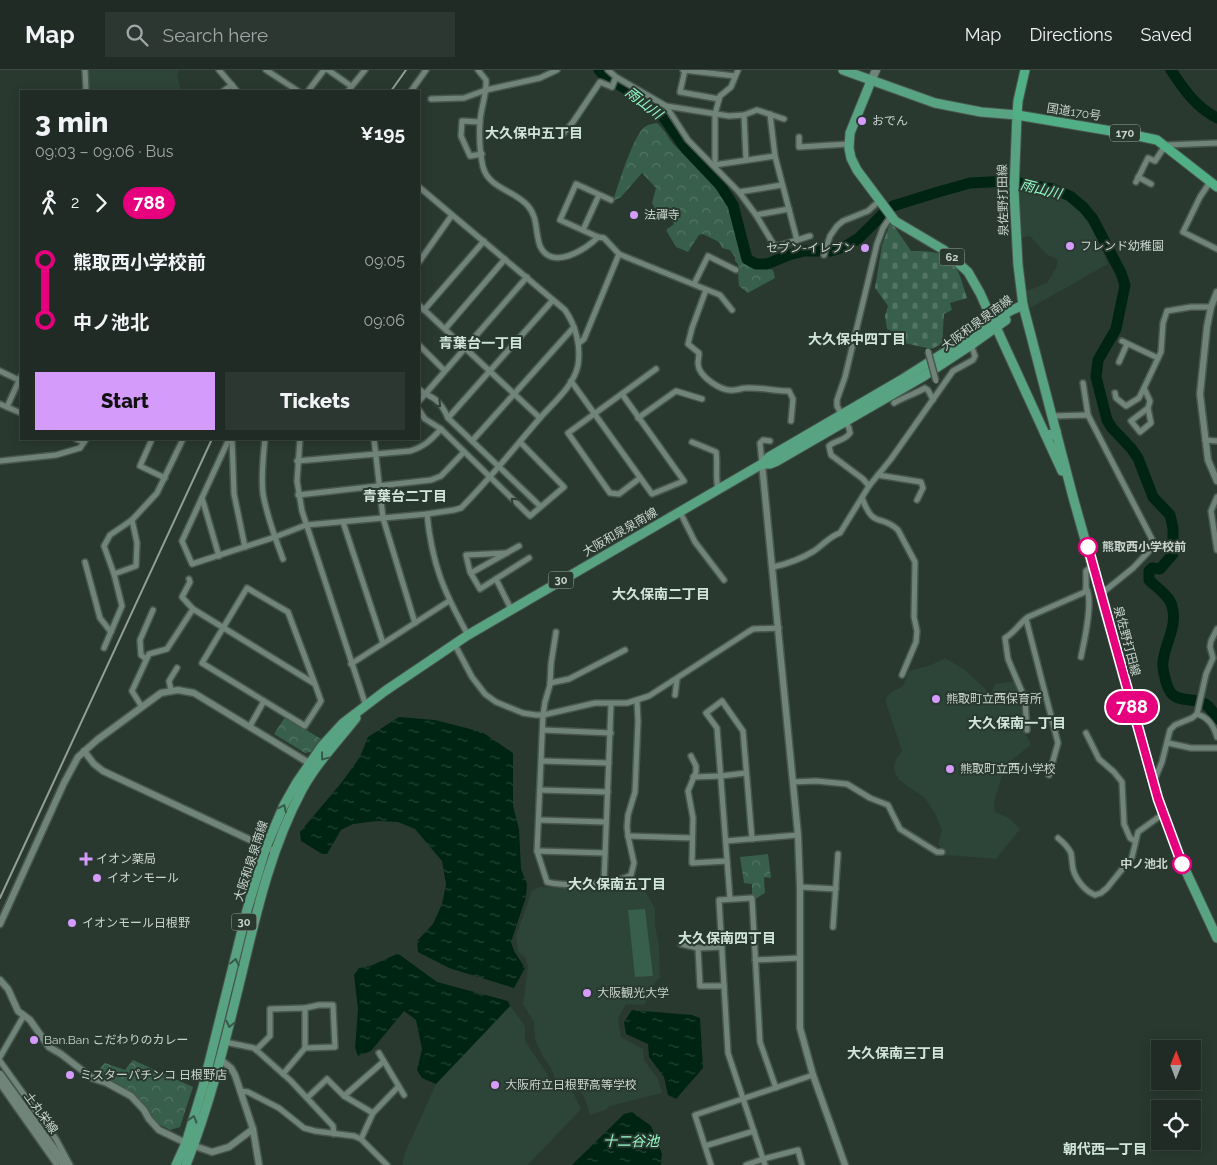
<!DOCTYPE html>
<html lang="en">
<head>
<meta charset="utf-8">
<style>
	:root { --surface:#1f2b24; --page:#2c3731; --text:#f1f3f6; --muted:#a1a7a6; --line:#3c4741; --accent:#d59bfa }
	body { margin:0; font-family:Raleway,"Noto Sans JP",sans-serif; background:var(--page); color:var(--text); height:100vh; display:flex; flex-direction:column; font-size:19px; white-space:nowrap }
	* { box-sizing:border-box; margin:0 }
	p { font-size:16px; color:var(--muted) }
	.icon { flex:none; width:28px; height:28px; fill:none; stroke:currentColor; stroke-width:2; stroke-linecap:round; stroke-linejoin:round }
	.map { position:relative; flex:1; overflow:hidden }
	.panel { position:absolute; left:20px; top:20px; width:400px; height:350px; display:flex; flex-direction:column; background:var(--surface); border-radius:0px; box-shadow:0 2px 12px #0003,0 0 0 1px var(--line) }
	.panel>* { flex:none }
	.badge { padding:0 10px; border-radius:16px; font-size:18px; line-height:32px }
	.needle { width:32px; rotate:1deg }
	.controls { position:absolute; left:1151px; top:970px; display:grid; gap:10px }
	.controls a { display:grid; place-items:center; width:50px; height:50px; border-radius:0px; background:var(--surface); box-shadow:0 2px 12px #0003,0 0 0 1px var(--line); font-size:25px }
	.map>.badge { position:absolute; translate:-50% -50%; box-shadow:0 0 0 2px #fff }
	.legs { display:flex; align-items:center; gap:8px; height:55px; padding:0 15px; font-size:16px }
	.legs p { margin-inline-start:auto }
	.summary { display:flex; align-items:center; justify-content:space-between; height:85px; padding:0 15px }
	h1 { font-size:28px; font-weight:800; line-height:38px }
	.cta { display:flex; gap:10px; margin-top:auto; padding:10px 15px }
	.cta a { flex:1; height:58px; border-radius:0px; background:var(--accent); color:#111; font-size:20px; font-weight:800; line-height:58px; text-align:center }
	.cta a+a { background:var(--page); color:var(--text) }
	ul { padding:0 15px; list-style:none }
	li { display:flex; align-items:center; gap:18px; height:60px; font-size:19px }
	li i { display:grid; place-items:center; width:8px; height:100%; margin:0 6px; background:currentColor }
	li i::after { content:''; width:12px; height:12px; margin:-6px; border:4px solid; border-radius:50%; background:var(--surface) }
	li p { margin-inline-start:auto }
	li:first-child i { background:linear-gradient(#0000 50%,currentColor 0) }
	li:last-child i { background:linear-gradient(currentColor 50%,#0000 0) }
	header { display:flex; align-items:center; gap:30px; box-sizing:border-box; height:70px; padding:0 25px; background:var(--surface); border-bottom:1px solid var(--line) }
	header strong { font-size:24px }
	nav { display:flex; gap:28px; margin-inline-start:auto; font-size:18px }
	.search { width:350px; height:45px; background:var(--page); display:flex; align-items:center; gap:12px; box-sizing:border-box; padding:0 18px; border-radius:0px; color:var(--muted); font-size:19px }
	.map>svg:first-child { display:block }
</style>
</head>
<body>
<header>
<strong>Map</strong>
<div class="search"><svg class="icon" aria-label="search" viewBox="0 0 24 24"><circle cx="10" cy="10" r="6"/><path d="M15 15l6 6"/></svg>Search here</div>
<nav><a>Map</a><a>Directions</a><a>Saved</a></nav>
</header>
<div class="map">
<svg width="1217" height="1095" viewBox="0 0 1217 1095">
	<defs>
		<pattern id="forest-crowns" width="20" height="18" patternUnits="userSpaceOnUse" patternTransform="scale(1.25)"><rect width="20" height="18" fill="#375f4b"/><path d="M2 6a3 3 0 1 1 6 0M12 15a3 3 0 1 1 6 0" fill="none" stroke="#537564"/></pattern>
		<pattern id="cemetery-stones" width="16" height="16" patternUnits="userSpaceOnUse" patternTransform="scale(1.25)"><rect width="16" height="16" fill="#375f4b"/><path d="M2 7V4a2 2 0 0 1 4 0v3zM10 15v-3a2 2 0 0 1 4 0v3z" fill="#537564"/></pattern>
		<pattern id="water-ripples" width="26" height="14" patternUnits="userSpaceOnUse" patternTransform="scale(1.25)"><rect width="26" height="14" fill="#002414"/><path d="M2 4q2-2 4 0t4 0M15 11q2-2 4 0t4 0" fill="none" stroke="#244335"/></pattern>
	</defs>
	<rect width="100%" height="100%" fill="#293930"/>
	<g fill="#2d4438">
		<path d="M87 0H179L177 5 181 21H88Z"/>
		<path d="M1019 119 1050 122 1069 131 1082 143 1096 166 1108 194 1030 238 1027 221 1047 213 1056 198 1058 190 1046 184 1030 166 1021 168Z"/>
		<path d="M945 588 965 600 991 624 995 614 1015 611 1023 639 1025 662 1031 675 1010 691 1002 706 994 732 995 742 1009 748 1020 759 996 789 946 785 942 782 938 773 942 761 936 745 925 728 899 710 895 702 894 697 896 689 902 681 886 633V628L890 623 903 616 909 601 931 595Z"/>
		<path d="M643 811 644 820 655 838V855L659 877 660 907 655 912 644 935 626 934 618 948 621 967 643 979 644 990 658 1009 662 1023 610 1036 605 1040 590 1045 585 1029 576 1014H559L556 1011 551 998 542 985 535 969 534 952 523 934 528 898 526 888 518 882 516 866 532 821 539 817 573 818Z"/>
		<path d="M510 936 525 956V971L558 1020 570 1016 581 1039 528 1095H403L402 1092 408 1076 436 1014Z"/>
	</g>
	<g fill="url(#forest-crowns)">
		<path d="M657 53C667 62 671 75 682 82L684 81 718 119 728 136 741 187C751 204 759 195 773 200L775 208 748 223 739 216 738 203 740 199 738 196V194L735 191V187L730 180 722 178 719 172 703 164 699 165 688 182 676 177 666 160 674 154 669 145 657 143 652 133 656 118 642 103 621 127 613 131C618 116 634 62 646 56 649 54 654 54 657 53Z"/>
		<path d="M285 647 321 669 311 682 305 683 274 664Z"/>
		<path d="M768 784 771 808 764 807 765 823 752 831V814L744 813 740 787Z"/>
		<path d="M133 990 193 1017 180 1057 170 1060 153 1051 147 1038 131 1022 96 1002 105 993 125 1000Z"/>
	</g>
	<path fill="url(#cemetery-stones)" d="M890 154 894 156 911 181C953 180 956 191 967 228L950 233 952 240 944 244 942 274 931 279 900 272 898 264 887 259 885 246 888 236 875 218 882 175Z"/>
	<path fill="#375f4b" d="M645 839 653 906 635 907 628 840Z"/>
	<g fill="url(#water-ripples)">
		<path d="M399 647 435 650 482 662 513 683V736L519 759 521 799 527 814 526 827 511 872 514 881 525 898 514 918 449 898 418 882 417 871 433 854 442 834 446 814 442 791 415 759 398 752 377 751 353 754 341 760 327 784H322L301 771 300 762 342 712 360 687 368 667Z"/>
		<path d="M397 884 400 885 437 912 508 931 510 936 436 1014 422 1008 417 1000 422 979 416 950 404 941 371 981 358 986 355 978 358 939 354 905 359 898 370 896Z"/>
		<path d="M632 940 692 945 700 948 703 998 676 1029 668 1025 664 1007 649 987 648 974 626 964 624 952Z"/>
		<path d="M632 1042 651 1056 662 1084 661 1095H572L624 1044Z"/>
	</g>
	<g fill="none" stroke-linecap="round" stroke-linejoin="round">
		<g stroke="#002414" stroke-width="11">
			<path d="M599 0 606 7 650 33 660 42 686 79 720 115 733 135 747 189 756 194H767L789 185 804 181H831L846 176 859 168 883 144 893 136 938 122 970 113 1009 111 1053 119 1070 126 1084 138 1093 149 1121 203 1125 215 1116 259 1098 290 1096 307 1107 350 1112 358 1131 378 1138 388 1153 427 1170 445 1173 458V484L1160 499 1152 498 1149 501V510C1156 517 1170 526 1172 536 1178 556 1165 573 1163 592 1162 599 1165 608 1167 615 1173 635 1191 626 1205 634 1211 637 1214 644 1217 649"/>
			<path d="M1171 0C1184 20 1196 37 1217 48"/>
		</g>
		<g stroke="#48564f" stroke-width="8">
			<g id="minor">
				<path d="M85 0 86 21"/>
				<path d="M219 0 237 21"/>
				<path d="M266 0 298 21"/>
				<path d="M328 0 351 16"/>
				<path d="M478 0 486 10C487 24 481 37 480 51 479 65 480 83 483 97 489 119 515 120 528 136 538 147 535 162 540 176 551 201 586 180 598 167"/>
				<path d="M608 0 616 7 666 36 688 70 739 122 756 145 774 175 778 176 810 166"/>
				<path d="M683 0 735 6"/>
				<path d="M685 0 680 22 719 29"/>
				<path d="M223 21 232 15"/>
				<path d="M308 21 324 0"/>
				<path d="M348 21 365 0"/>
				<path d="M411 21 426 0"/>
				<path d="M431 29 464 28 486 20 540 8 557 0"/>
				<path d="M666 36 729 46 744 45 757 40 784 49"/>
				<path d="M770 44 775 86 797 170"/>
				<path d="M744 45 746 90"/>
				<path d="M480 52 462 51 461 66 470 86 482 84"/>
				<path d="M563 64 573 52 600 12 612 17 616 7"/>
				<path d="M799 67V77L849 74"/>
				<path d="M1165 75 1217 73"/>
				<path d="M715 94V44L720 26 731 17 738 0"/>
				<path d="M714 95 775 86"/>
				<path d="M1138 107 1151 114"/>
				<path d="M1136 112 1148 88 1155 91 1165 76"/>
				<path d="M1210 112 1200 127 1183 162 1217 179"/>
				<path d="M739 122 782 115"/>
				<path d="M611 130 576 114 560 150 598 167 604 168 619 184 626 187 720 225 732 240"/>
				<path d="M756 145 789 139"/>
				<path d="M583 160 599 125"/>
				<path d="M824 185 830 166 837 156 843 151 868 141 879 131"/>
				<path d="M419 192 452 145"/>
				<path d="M694 214 708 186 736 200"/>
				<path d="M706 220 692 258 688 274 699 283C699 286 698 291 698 294 699 307 722 322 734 320 738 320 742 318 746 318 760 317 775 321 789 321L793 329 791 351"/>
				<path d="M419 235 540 348"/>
				<path d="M424 240 484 171"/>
				<path d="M445 259 505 189"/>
				<path d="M1122 271 1158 288"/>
				<path d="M579 273 584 269 619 184"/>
				<path d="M419 275 444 300"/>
				<path d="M1119 292 1127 274"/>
				<path d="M0 301 21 311"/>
				<path d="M571 311 652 424 684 411 622 324"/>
				<path d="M1083 313 1088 345"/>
				<path d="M419 319C424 324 431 326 436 330 442 335 445 341 448 348L540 436"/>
				<path d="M1115 323 1116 328 1126 336 1139 328 1144 318"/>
				<path d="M419 331 527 207"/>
				<path d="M894 333C904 327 915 324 925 318L928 320 933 330"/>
				<path d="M0 334 21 343"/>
				<path d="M7 337 21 306"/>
				<path d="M1148 338 1131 351 1140 362 1151 353 1148 338 1150 331 1144 318 1161 282 1163 253 1167 241 1191 237H1211"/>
				<path d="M419 340 425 349 441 359 530 446 564 417 520 372"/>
				<path d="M1052 346 1088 345 1155 475 1133 498 1101 524"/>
				<path d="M448 348 553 230"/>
				<path d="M638 348 676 321 702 329"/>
				<path d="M76 369 84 372 86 369"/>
				<path d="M152 369 140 396 165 408"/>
				<path d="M229 369 182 471 192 494 275 467 306 455 427 444 454 440 461 438C489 410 514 378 540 348 553 333 574 316 578 295 581 276 576 256 565 240L419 117"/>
				<path d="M232 369 234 424 245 477"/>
				<path d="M265 369C263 387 261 406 263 424 267 446 275 468 283 489"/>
				<path d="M300 369 297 411 302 441 366 636"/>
				<path d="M374 369 383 448 415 553"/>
				<path d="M1205 370 1217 371"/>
				<path d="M472 371 574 257"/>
				<path d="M692 372 716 382C718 395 715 406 718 419"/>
				<path d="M0 391 56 385 80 378 84 372"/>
				<path d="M297 391 410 381C424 377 431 370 441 359"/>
				<path d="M762 393 760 373 763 370 770 371"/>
				<path d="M878 405 921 412 923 418 917 430"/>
				<path d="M640 408 619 424 610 423 568 363 656 299"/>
				<path d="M869 416 863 409 831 385 829 376C835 370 845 371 850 363L849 358 837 336V330L845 307 877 174 883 158 891 146"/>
				<path d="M298 425 431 410 441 406 464 382"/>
				<path d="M1217 427 1211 441 1217 480"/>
				<path d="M202 428 219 486"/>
				<path d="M862 428C874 460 880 443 898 460L915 492 914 547 917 561 916 572 902 605"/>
				<path d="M680 442 695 472 724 510"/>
				<path d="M427 444C432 495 444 522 468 565"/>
				<path d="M343 452 383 573"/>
				<path d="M507 483 466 485 470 502 480 519 529 488"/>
				<path d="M85 492 100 548 111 562"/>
				<path d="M773 497C787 494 801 489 814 481 823 475 830 466 840 463L869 416 891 389 953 301 973 290 975 286 971 275"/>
				<path d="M471 503 519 476"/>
				<path d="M114 504 136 496 137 473 132 450"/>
				<path d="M189 509 190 512 182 527 193 539"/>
				<path d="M496 509 511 539"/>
				<path d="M1026 549 1058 673 1049 705"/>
				<path d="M556 562 551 594 550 615 545 632 543 645 537 781 547 812C567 817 613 815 631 805L634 793 628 766 627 757 628 745 635 722 638 651 637 631"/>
				<path d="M455 575 472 607 485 624 496 632 523 643 536 645H543L595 633H627L649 626 748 562 753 559 779 558"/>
				<path d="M104 578 122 536 114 504 104 476 110 465 132 450 157 423 183 369"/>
				<path d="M1081 587C1084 572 1094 530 1086 518"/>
				<path d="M146 589 141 585 140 570 153 540"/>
				<path d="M351 594 449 531"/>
				<path d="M550 613 569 609 625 580"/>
				<path d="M171 620 169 611 177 598"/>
				<path d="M675 625 677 609"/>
				<path d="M142 637 132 621 149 584 167 579 193 539 315 614 288 542 247 518 202 593 305 656 321 631 315 614"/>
				<path d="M1197 644C1208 647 1214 656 1217 667"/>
				<path d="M250 656 264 631"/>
				<path d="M543 660 611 663"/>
				<path d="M1027 660 1025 629 1008 589 1005 568C1014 563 1019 554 1028 547L1085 522 1086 518V501L1093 495"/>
				<path d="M1086 663 1099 689 1114 702 1122 712 1124 754 1130 768 1135 771"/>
				<path d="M1168 673 1191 678H1217"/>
				<path d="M691 686 696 696V702L688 721 693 748 692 793 727 791"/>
				<path d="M542 691 609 693"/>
				<path d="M693 707 721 706 746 703"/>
				<path d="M1154 711 1162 692 1170 660 1175 655 1192 648 1197 644 1206 604 1213 588 1210 577 1211 571 1217 559"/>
				<path d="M793 712 816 711 847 714 870 728 888 735 900 759 937 782H942"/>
				<path d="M540 720 608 722"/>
				<path d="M539 750 606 752"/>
				<path d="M628 766 692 768"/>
				<path d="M1058 768C1063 772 1068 777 1071 783 1072 788 1072 794 1073 799 1076 810 1085 821 1095 825L1101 823 1107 818 1132 787 1138 762 1163 744"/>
				<path d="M726 771 798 765"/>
				<path d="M537 781 605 783"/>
				<path d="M604 812 611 634"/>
				<path d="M800 817 836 819"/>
				<path d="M730 829 717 658 706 643 722 631 743 661 752 769"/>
				<path d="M833 857 838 784"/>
				<path d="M681 874 698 878"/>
				<path d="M722 877 698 878 700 916H724"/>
				<path d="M755 890 799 888"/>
				<path d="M225 972 254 978 291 1011 333 1056 334 1064"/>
				<path d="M256 980 270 966V939L305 938V978"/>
				<path d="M379 983 404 1025"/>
				<path d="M0 987 23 947"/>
				<path d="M0 991 56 1069 70 1095"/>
				<path d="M283 1004 305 978 335 977 333 935H319L305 938"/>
				<path d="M0 1014 57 1095"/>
				<path d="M240 1021 248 1022 279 1038 304 1058 315 1061 354 1066 361 1069 387 1095"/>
				<path d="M344 1026 383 992"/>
				<path d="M307 1028 327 1009 344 1026 373 1043"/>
				<path d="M361 1069 373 1043 398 1017"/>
				<path d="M705 1076 754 1061"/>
				<path d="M711 1095 695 1045 813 1005"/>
				<path d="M746 1095 763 1089 728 983 719 830 752 828 760 972 776 1018"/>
				<path d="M765 1095 763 1089 798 1080 802 1095"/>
			</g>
		</g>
		<g stroke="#48564f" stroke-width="9">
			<g id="tertiary">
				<path d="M1217 222 1211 237 1207 257 1200 324 1208 390 1217 411"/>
				<path d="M762 394 798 765 800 817V958L813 1005 845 1095"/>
				<path d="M84 681 94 694 103 701 274 781"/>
				<path d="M0 854 64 713 78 687 97 670 161 623 178 620 194 623 309 693"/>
				<path d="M0 910 8 919 18 941 30 950 49 977 61 984 92 1008 107 1013 131 1026 144 1040 149 1049 159 1060 186 1073 212 1082 229 1077 253 1059"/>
				<path d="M221 990 231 998 235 1005 253 1059 259 1095"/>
			</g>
		</g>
		<g stroke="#48564f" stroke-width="10">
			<g id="secondary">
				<path d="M871 11 876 0"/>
				<path d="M0 1005 65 1095"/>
			</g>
		</g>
		<g stroke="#48564f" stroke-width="11">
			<g id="primary">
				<path d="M843 0 935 33 981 42 1017 45 1014 121 1018 195 1023 235 1073 427 1158 729 1183 795 1217 868"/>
				<path d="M871 11 850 63 849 78 851 88 857 100 895 151 944 180 968 202 980 223 993 252"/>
				<path d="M996 257 1045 364 1053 365 1056 361"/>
				<path d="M1045 364 1062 401"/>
				<path d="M762 394H770L777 391 924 306 971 275 1006 250"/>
				<path d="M176 1095 186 1073 203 1017 247 840 266 777 284 735 297 712 322 676 343 653 385 621 468 565 762 394 769 387 901 310 1010 241 1023 235"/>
				<path d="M186 1095C211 1032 226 968 242 903 257 840 271 778 302 720 316 694 337 672 356 648"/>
			</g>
		</g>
		<g stroke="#48564f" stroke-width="11">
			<path id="trunk" d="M1025 0 1018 31 1017 45 1129 64 1157 70 1217 117"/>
		</g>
		<use href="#minor" stroke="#71847a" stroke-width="5"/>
		<use href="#tertiary" stroke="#71847a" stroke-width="6"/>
		<use href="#secondary" stroke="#71847a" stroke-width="8"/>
		<use href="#primary" stroke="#58a482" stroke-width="9"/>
		<use href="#trunk" stroke="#50af84" stroke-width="9"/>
		<g stroke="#919e97" stroke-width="2">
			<path d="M391 21 406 0"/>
			<path d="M0 828 212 369"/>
		</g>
		<g stroke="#48564f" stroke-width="8" stroke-linecap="butt">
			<path id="minor-bridge" d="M928 281 936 311"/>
		</g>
		<use href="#minor-bridge" stroke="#71847a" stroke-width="5"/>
	</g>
	<defs><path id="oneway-chevron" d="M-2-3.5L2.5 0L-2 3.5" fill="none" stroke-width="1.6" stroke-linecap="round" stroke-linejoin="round" transform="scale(1.25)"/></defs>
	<g stroke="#304037">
		<use href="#oneway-chevron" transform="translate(438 334) rotate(45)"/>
		<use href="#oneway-chevron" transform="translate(514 431) rotate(-136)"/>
	</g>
	<g stroke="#375949">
		<use href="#oneway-chevron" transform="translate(324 687) rotate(127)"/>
		<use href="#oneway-chevron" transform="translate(283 738) rotate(-65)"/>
		<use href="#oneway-chevron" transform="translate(235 892) rotate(-77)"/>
		<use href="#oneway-chevron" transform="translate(230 954) rotate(103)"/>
		<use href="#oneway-chevron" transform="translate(193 1049) rotate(-73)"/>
	</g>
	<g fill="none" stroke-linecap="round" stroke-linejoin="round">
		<g stroke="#fff" stroke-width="11">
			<path id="line-1" d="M1088 477 1158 729 1182 794"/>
		</g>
		<use href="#line-1" stroke="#e6007e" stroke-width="8"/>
	</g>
	<g fill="#d59bfa" stroke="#293930" stroke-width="2">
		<circle cx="862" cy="51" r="5"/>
		<circle cx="634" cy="145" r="5"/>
		<circle cx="1070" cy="176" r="5"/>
		<circle cx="865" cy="178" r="5"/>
		<circle cx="936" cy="629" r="5"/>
		<circle cx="950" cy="699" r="5"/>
		<path d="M83.5 781.5h5v5h5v5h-5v5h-5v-5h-5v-5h5z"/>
		<circle cx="97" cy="808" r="5"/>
		<circle cx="72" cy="853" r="5"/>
		<circle cx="587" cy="923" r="5"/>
		<circle cx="34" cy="970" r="5"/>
		<circle cx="70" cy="1005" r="5"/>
		<circle cx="495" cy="1015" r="5"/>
	</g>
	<g fill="#fff" stroke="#e6007e" stroke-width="2.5">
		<circle cx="1088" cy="477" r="9"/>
		<circle cx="1182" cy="794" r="9"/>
	</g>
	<g text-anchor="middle" stroke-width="4" stroke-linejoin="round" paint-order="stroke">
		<g fill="#293930" stroke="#9aa69f" stroke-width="1">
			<rect x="1110" y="54.5" width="30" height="17" rx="4"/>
			<rect x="939.5" y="178.5" width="25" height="17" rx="4"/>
			<rect x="548.5" y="501.5" width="25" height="17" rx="4"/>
			<rect x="231.5" y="843.5" width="25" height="17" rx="4"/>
		</g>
		<g font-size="11" font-weight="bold" fill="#cad4cf">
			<text x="1125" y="67">170</text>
			<text x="952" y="191">62</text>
			<text x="561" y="514">30</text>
			<text x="244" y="856">30</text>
		</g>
		<g font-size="12" fill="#cad4cf" stroke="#293930">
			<text transform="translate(1074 42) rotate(9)" y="4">国道170号</text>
			<text transform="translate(1003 130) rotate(-91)" y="4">泉佐野打田線</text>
			<text transform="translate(977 253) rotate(-36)" y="4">大阪和泉泉南線</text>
			<text transform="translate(620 462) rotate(-30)" y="4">大阪和泉泉南線</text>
			<text transform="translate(1127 571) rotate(75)" y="4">泉佐野打田線</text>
			<text transform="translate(251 791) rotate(-72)" y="4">大阪和泉泉南線</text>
			<text transform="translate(41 1043) rotate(54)" y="4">土丸栄線</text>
		</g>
		<g font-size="12" fill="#cad4cf" stroke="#293930" text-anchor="start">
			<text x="872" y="55">おでん</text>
			<text x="644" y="149">法禪寺</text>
			<text x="1080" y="180">フレンド幼稚園</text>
			<text x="855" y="182" text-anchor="end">セブン-イレブン</text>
			<text x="946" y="633">熊取町立西保育所</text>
			<text x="960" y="703">熊取町立西小学校</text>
			<text x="96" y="793">イオン薬局</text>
			<text x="107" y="812">イオンモール</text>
			<text x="82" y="857">イオンモール日根野</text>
			<text x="597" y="927">大阪観光大学</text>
			<text x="44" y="974">Ban.Ban こだわりのカレー</text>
			<text x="80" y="1009">ミスターパチンコ 日根野店</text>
			<text x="505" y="1019">大阪府立日根野高等学校</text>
		</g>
		<g font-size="12" font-weight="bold" fill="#cad4cf" stroke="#293930" text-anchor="start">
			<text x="1102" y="481">熊取西小学校前</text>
			<text x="1168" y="798" text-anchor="end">中ノ池北</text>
		</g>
		<g font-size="14" font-style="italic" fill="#94fac7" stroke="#293930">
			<text transform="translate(644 33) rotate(38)" y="5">雨山川</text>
			<text transform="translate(1041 119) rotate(14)" y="5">雨山川</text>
			<text x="631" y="1076">十二谷池</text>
		</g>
		<g font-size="14" font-weight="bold" fill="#d1e5da" stroke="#293930">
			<text x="534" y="68">大久保中五丁目</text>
			<text x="857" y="274">大久保中四丁目</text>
			<text x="481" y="278">青葉台一丁目</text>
			<text x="405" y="431">青葉台二丁目</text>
			<text x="661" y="529">大久保南二丁目</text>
			<text x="1017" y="658">大久保南一丁目</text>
			<text x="617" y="819">大久保南五丁目</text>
			<text x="727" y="873">大久保南四丁目</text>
			<text x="896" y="988">大久保南三丁目</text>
			<text x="1105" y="1084">朝代西一丁目</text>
		</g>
	</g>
</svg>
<div class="controls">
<a><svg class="needle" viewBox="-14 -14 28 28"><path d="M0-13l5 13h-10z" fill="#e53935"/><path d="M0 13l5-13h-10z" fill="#a1a7a6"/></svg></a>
<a><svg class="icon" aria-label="locate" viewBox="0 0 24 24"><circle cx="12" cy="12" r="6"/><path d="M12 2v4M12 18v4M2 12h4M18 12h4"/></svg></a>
</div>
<b class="badge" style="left:1132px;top:637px;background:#e6007e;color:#fff">788</b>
<section class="panel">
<div class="summary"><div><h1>3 min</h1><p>09:03 – 09:06 · Bus</p></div><b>¥195</b></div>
<div class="legs"><svg class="icon" aria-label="walk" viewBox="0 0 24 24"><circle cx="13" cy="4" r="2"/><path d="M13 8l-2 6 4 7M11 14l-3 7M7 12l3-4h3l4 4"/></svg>2<svg class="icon" aria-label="forward" viewBox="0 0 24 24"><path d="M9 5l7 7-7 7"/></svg><b class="badge" style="background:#e6007e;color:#fff">788</b></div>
<ul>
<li><i style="color:#e6007e"></i><b>熊取西小学校前</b><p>09:05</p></li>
<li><i style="color:#e6007e"></i><b>中ノ池北</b><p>09:06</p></li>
</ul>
<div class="cta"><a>Start</a><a>Tickets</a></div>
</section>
</div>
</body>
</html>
